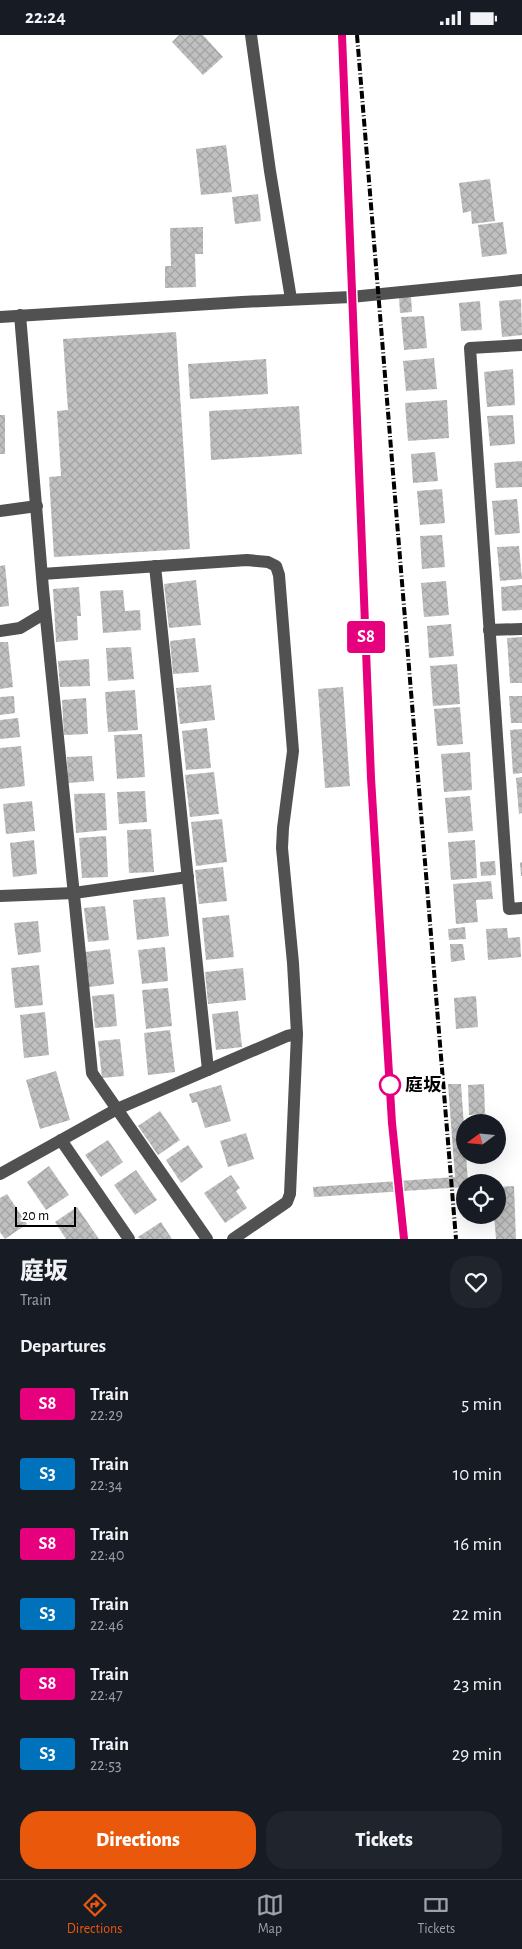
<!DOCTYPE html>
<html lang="en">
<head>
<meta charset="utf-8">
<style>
	:root { --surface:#171b24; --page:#20242c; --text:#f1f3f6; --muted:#9ea1a6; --line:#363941; --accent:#ea580c }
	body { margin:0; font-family:"Alegreya Sans","Noto Sans JP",sans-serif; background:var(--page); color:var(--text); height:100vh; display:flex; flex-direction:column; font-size:19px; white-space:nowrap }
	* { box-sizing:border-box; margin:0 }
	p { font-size:16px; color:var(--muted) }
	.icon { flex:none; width:28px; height:28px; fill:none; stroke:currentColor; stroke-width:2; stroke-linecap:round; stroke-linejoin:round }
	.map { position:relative; height:1204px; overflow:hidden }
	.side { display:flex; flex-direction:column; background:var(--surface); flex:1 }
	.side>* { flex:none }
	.badge { padding:0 10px; border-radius:4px; font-size:18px; line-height:32px }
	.needle { width:32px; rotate:254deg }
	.controls { position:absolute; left:456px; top:1079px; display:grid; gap:10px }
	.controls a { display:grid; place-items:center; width:50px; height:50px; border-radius:50%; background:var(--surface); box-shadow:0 5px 20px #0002; font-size:25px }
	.scale { position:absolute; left:15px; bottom:12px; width:61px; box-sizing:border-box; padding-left:5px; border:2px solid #000; border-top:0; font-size:14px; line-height:18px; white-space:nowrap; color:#000; -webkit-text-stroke:4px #fff; paint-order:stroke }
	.map>.badge { position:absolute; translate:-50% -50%; box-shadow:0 0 0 2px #fff }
	h2 { padding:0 20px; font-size:19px; line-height:45px }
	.round { display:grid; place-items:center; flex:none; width:52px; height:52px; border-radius:20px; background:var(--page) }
	.summary { display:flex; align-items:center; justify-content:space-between; height:85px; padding:0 20px }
	h1 { font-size:24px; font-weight:800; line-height:38px }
	.action { display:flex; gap:10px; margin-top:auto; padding:10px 20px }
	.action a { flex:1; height:58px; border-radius:20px; background:var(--accent); color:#fff; font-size:20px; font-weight:800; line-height:58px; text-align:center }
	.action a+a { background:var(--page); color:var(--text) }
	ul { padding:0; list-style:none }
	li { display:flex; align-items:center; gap:15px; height:70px; padding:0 20px }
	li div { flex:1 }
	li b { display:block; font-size:19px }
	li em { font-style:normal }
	li .badge { min-width:55px; font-weight:700; text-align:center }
	.status { display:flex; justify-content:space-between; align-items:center; height:35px; padding:0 25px; background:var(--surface); direction:ltr }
	.status svg { height:14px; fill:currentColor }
	.dock { display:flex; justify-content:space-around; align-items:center; height:70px; border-top:1px solid var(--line); background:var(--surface); font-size:14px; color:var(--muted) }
	.dock a { display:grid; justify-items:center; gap:2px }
	.dock .current { color:var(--accent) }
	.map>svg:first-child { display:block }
</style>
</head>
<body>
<div class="status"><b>22:24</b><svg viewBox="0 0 49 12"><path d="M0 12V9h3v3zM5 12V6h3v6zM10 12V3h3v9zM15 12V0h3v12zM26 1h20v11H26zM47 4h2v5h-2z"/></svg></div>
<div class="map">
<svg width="522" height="1204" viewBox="0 0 522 1204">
	<defs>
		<pattern id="building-cross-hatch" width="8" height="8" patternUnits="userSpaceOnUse" patternTransform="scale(1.25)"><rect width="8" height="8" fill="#c0c0c0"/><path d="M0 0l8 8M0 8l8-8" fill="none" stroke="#a3a3a3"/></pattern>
	</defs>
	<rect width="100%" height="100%" fill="#fff"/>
	<g fill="url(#building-cross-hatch)">
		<path d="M179 0H203L223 22 203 40 172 7Z"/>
		<path d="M226 110 232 157 201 160 196 114Z"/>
		<path d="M490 144 495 186 472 189 471 176 463 178 459 148Z"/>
		<path d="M258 159 261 186 235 189 232 162Z"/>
		<path d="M503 187 507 219 482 222 478 190Z"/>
		<path d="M203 192V219H195L196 252 165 253V231H171L170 193Z"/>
		<path d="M411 261 412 277 400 278 399 262Z"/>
		<path d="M521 264 522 300 502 302 499 266Z"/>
		<path d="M480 266 482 295 461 296 459 268Z"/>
		<path d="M424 281 427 313 404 315 401 282Z"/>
		<path d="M176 297 190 514 54 522 49 442 61 441 57 376 68 375 63 304Z"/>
		<path d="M434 323 437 354 406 356 403 326Z"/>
		<path d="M266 324 268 359 190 364 188 329Z"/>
		<path d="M513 334 515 370 487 372 484 337Z"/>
		<path d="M447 365 449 403 408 406 405 368Z"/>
		<path d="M299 371 302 419 211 425 209 376Z"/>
		<rect x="0" y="380" width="5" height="39"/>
		<path d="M513 380 515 409 490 411 487 381Z"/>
		<path d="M435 417 438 446 413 448 411 419Z"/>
		<path d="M522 426V452L496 453 494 428Z"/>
		<path d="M442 454 445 488 420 490 417 456Z"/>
		<path d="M517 464 520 498 495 500 492 466Z"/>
		<path d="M442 500 445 532 422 534 420 501Z"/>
		<path d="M519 511 522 544 500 546 497 512Z"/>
		<path d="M5 530 9 571 0 572V531Z"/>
		<path d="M196 545 201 590 169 593 164 549Z"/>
		<path d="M446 546 449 580 424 582 421 548Z"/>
		<path d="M522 550V575L502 576 501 552Z"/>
		<path d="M79 552 81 581H77L78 605 56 607 53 554Z"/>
		<path d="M123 555 125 576 140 575 141 595 103 598 100 556Z"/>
		<path d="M451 589 454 621 429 623 427 591Z"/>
		<path d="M522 602V648H510L507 603Z"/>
		<path d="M195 603 199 637 173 639 170 606Z"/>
		<path d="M0 607H8L13 652 0 654Z"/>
		<path d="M131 612 134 644 108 646 106 613Z"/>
		<path d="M89 624 90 651 60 652 58 626Z"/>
		<path d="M457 629 460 669 433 671 430 631Z"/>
		<path d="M211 650 215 685 180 689 176 653Z"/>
		<path d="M343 652 350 751 325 753 318 654Z"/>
		<path d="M135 655 138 695 108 697 105 657Z"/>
		<path d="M14 661 15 678 0 680V662Z"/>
		<path d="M509 661H522V688H511Z"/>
		<path d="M86 663 88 699 64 700 62 665Z"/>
		<path d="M460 672 463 709 437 711 434 674Z"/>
		<path d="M18 683 20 702 0 704V685Z"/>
		<path d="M207 693 211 733 186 735 182 696Z"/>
		<path d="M522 694V738L513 739 510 695Z"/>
		<path d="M142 699 145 742 117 744 114 700Z"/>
		<path d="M21 711 25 751 0 754V713Z"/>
		<path d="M470 717 472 755 444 757 441 719Z"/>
		<path d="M92 721 94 746 68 748 67 722Z"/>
		<path d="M214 737 219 779 190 782 185 740Z"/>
		<path d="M522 742V778L519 779 516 743Z"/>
		<path d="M145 756 147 787 119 789 117 757Z"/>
		<path d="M105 758 107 795 76 798 74 759Z"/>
		<path d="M470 761 473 796 448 798 445 763Z"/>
		<path d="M32 766 35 796 6 799 3 769Z"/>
		<path d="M222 784 227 827 196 831 191 787Z"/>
		<path d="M151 794 154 837 129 838 127 795Z"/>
		<path d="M106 801 108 842 82 843 79 803Z"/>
		<path d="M34 805 37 839 13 842 10 808Z"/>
		<path d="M475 805 477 843 451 845 448 807Z"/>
		<path d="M495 826 496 840 481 841 480 827Z"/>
		<path d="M522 827V841H521L520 828Z"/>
		<path d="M223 832 227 866 199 869 195 835Z"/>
		<path d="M491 846 493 864 476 865 478 887 456 889 453 849Z"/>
		<path d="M165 862 169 901 137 905 133 865Z"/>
		<path d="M105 871 109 905 88 907 84 873Z"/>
		<path d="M229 880 234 922 206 925 202 883Z"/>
		<path d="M38 886 41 917 18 920 14 888Z"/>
		<path d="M465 892 466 904 449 905 448 894Z"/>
		<path d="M507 893 508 903 520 902 521 922 488 925 486 894Z"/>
		<path d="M450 909H463L465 925 451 927Z"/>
		<path d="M165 912 168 946 142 949 138 915Z"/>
		<path d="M110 914 114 949 89 952 85 917Z"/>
		<path d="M39 930 43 970 15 973 11 933Z"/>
		<path d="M243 933 246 965 208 969 205 937Z"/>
		<path d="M168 953 172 991 146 994 142 955Z"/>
		<path d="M114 959 117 991 95 993 92 961Z"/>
		<path d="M476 961 478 992 456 994 454 963Z"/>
		<path d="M238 976 242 1012 216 1015 212 979Z"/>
		<path d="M45 977 49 1020 24 1023 20 980Z"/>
		<path d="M170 995 175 1037 148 1040 144 998Z"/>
		<path d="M120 1004 124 1041 102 1043 98 1006Z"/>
		<path d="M56 1036 70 1085 40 1094 26 1045Z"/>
		<path d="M448 1049H461L468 1148H465V1152L314 1162 313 1152 455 1142Z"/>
		<path d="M484 1049 485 1079 469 1080 468 1050Z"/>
		<path d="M221 1050 231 1086 205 1093 197 1067 192 1068 189 1059Z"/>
		<path d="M160 1076 180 1105 158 1120 138 1091Z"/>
		<path d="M246 1098 254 1124 228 1132 220 1106Z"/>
		<path d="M108 1105 123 1127 101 1142 85 1120Z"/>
		<path d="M188 1110 203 1132 181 1148 166 1125Z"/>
		<path d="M49 1131 69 1160 46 1175 27 1147Z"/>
		<path d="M136 1135 157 1165 135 1180 114 1150Z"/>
		<path d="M231 1140 240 1153 236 1156 247 1173 225 1188 204 1158Z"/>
		<path d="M514 1151 516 1204H496L494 1180H498V1152Z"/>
		<path d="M7 1159 27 1189 5 1204 0 1197V1163Z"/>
		<path d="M77 1172 99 1204H66L55 1187Z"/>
		<path d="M161 1187 172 1204H140L138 1202Z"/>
	</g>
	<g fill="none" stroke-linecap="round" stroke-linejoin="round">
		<g stroke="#515151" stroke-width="12">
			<path d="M251 0 270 136 291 264"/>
			<path d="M20 280 43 554 92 1038 207 1204"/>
			<path d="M0 282 242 267 351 262 522 245"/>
			<path d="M522 310 470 313 509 874 522 873"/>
			<path d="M0 476 37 471"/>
			<path d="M155 531 208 1035"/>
			<path d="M42 539 247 525 268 527 276 531 279 540 293 716 283 793 282 813 293 928 297 999 290 1159 287 1167 233 1204"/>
			<path d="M489 595 522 594"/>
			<path d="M0 596 20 593 45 578"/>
			<path d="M0 861 74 858 188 842"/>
			<path d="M61 1105 129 1204"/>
			<path d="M0 1139 117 1074 287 1001 297 999"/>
		</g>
		<g stroke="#000" stroke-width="4" stroke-dasharray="8 2.5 1 2.5" stroke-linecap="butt">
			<path d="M342 0 371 743 392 1088 404 1204"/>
			<path d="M357 0 456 1204"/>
		</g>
	</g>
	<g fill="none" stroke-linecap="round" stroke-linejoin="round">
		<g stroke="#fff" stroke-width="11">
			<path id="line" d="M342 0 371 743 392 1088 404 1204"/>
		</g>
		<use href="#line" stroke="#e6007e" stroke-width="8"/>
	</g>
	<circle fill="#fff" stroke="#e6007e" stroke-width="2.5" cx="390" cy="1050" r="10"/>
	<g text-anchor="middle" stroke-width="4" stroke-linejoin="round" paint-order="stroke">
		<g font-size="18" font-weight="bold" fill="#000" stroke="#fff" text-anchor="start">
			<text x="405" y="1056">庭坂</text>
		</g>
	</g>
</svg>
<div class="controls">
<a><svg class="needle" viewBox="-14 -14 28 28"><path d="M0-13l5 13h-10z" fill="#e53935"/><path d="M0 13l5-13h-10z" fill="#9ea1a6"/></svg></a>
<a><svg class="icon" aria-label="locate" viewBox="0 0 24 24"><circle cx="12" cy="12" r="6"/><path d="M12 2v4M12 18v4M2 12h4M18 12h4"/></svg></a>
</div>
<div class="scale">20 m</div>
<b class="badge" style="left:366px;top:602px;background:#e6007e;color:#fff">S8</b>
</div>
<section class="side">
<div class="summary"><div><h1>庭坂</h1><p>Train</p></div><a class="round"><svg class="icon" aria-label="heart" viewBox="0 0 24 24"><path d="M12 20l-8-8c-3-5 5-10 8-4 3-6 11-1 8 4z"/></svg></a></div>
<h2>Departures</h2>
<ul>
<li><span class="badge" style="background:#e6007e;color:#fff">S8</span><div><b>Train</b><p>22:29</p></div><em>5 min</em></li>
<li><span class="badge" style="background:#0072bc;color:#fff">S3</span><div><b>Train</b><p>22:34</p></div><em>10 min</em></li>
<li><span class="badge" style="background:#e6007e;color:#fff">S8</span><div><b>Train</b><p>22:40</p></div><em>16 min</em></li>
<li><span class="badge" style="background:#0072bc;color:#fff">S3</span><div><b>Train</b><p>22:46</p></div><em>22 min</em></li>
<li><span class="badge" style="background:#e6007e;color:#fff">S8</span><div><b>Train</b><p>22:47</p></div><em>23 min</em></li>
<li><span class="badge" style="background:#0072bc;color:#fff">S3</span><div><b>Train</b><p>22:53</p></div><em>29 min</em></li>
</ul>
<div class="action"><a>Directions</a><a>Tickets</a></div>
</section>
<nav class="dock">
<a class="current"><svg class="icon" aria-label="directions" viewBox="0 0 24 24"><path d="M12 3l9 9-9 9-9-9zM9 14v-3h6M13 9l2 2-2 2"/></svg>Directions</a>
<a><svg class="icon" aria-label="map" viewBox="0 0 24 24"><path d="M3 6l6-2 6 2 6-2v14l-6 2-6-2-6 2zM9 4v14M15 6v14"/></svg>Map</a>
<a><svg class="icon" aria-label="tickets" viewBox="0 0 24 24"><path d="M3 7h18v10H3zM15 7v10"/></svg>Tickets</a>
</nav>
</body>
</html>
